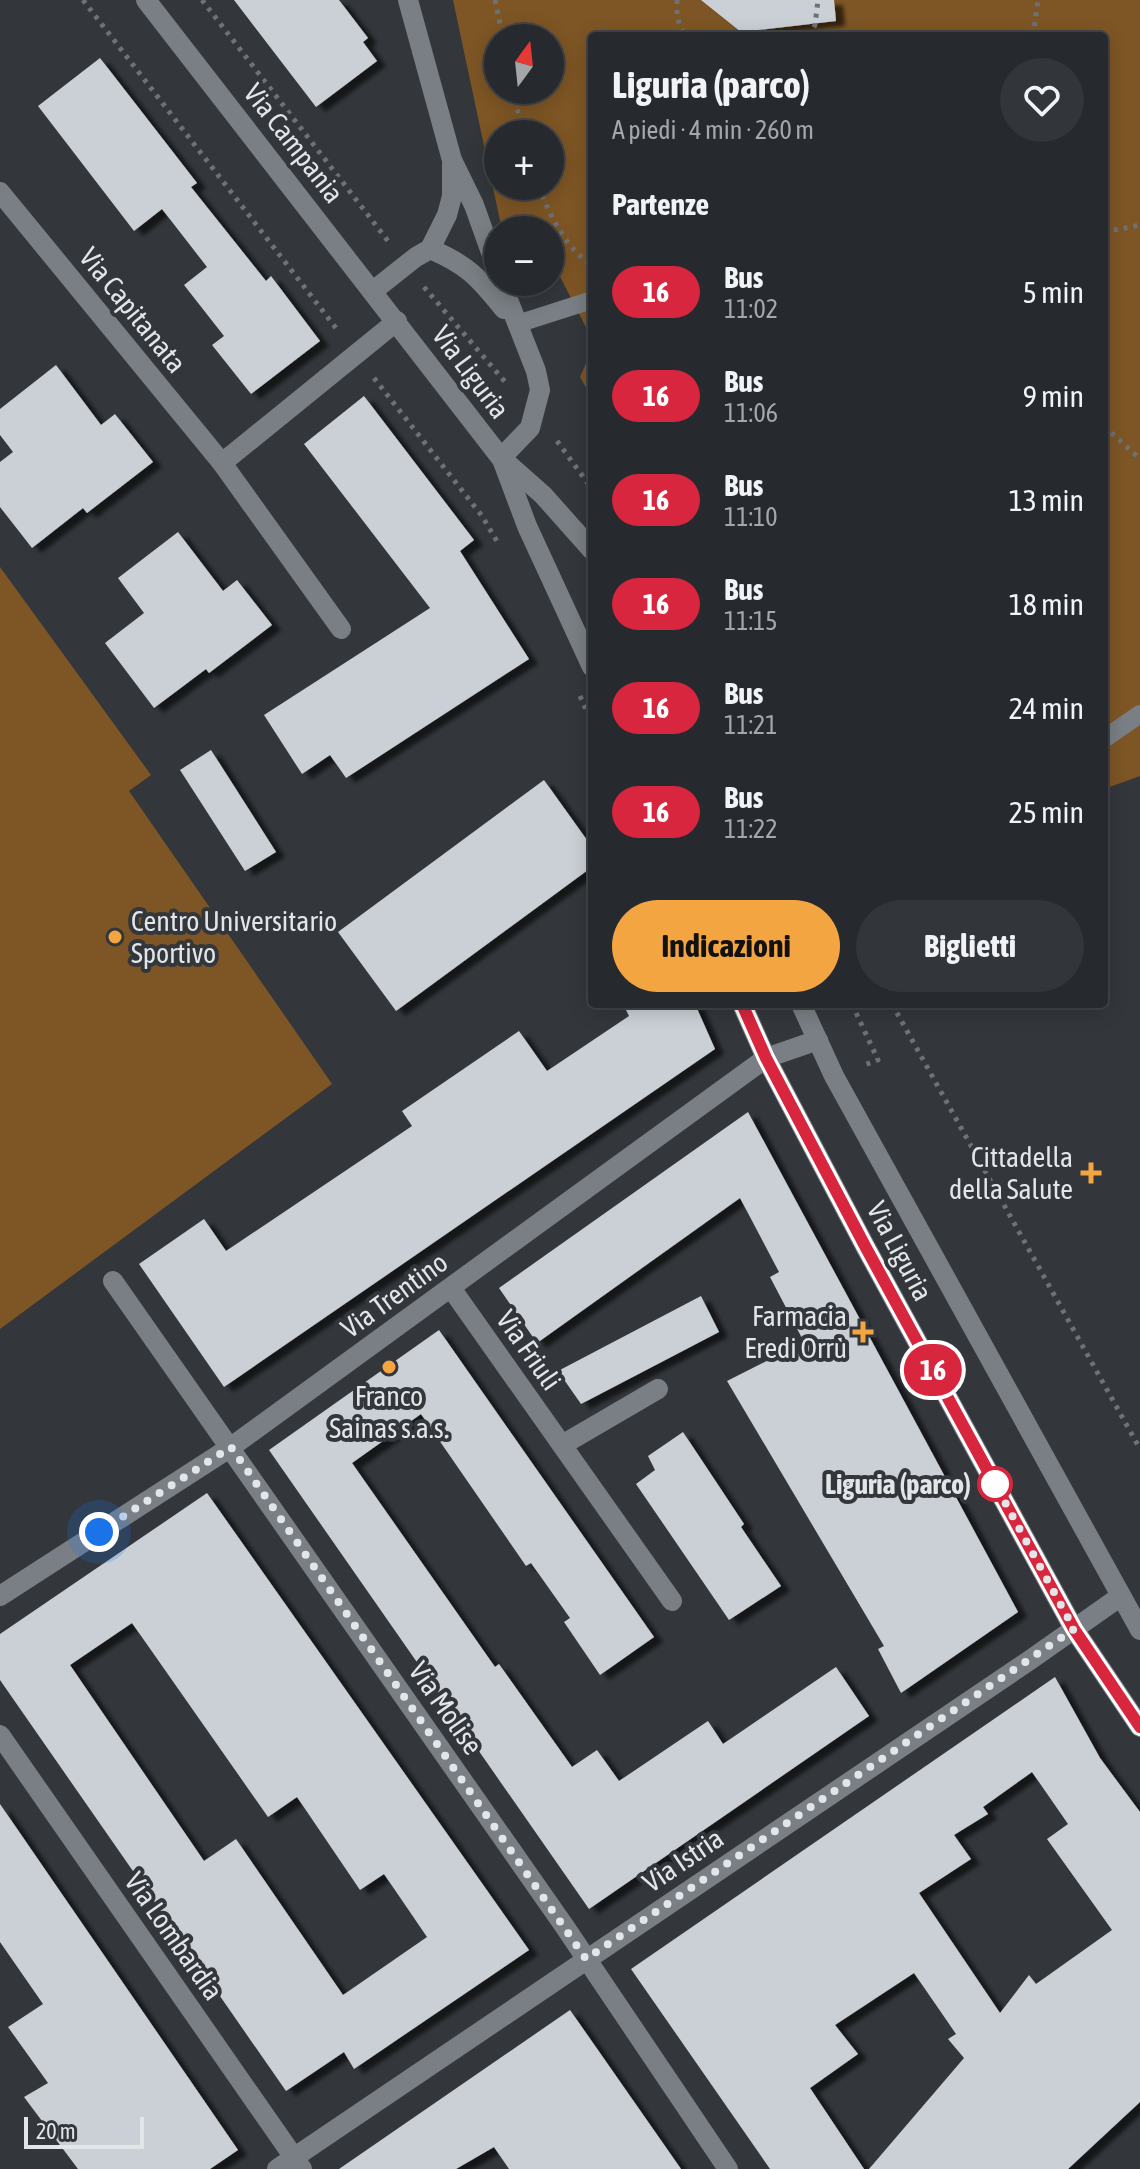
<!DOCTYPE html>
<html lang="it">
<head>
<meta charset="utf-8">
<style>
	:root { --surface:#26292d; --page:#323539; --text:#f1f3f6; --muted:#a4a6aa; --line:#424549; --accent:#f2a541 }
	body { margin:0; font-family:"Asap Condensed",sans-serif; background:var(--page); color:var(--text); height:100vh; display:flex; flex-direction:column; font-size:30px; white-space:nowrap }
	* { box-sizing:border-box; margin:0 }
	p { font-size:26px; color:var(--muted) }
	.icon { flex:none; width:44px; height:44px; fill:none; stroke:currentColor; stroke-width:2; stroke-linecap:round; stroke-linejoin:round }
	.map { position:relative; flex:1; overflow:hidden }
	.details { position:absolute; left:588px; top:32px; width:520px; height:976px; display:flex; flex-direction:column; background:var(--surface); border-radius:8px; box-shadow:0 4px 20px #0003,0 0 0 2px var(--line) }
	.details>* { flex:none }
	.badge { padding:0 16px; border-radius:26px; font-size:28px; line-height:52px }
	.needle { width:52px; rotate:15deg }
	.fabs { position:absolute; left:484px; top:24px; display:grid; gap:16px }
	.fabs a { display:grid; place-items:center; width:80px; height:80px; border-radius:50%; background:var(--surface); box-shadow:0 4px 20px #0003,0 0 0 2px var(--line); font-size:40px }
	.scale { position:absolute; left:24px; bottom:20px; width:120px; box-sizing:border-box; padding-left:8px; border:4px solid #e3e6e9; border-top:0; font-size:22px; line-height:28px; white-space:nowrap; color:#e3e6e9; -webkit-text-stroke:6px #33373c; paint-order:stroke }
	.you { position:absolute; width:40px; height:40px; margin:-20px; border:6px solid #fff; border-radius:50%; background:#1a73e8; box-shadow:0 0 0 12px #1a73e833 }
	.map>.badge { position:absolute; translate:-50% -50%; box-shadow:0 0 0 4px #fff }
	h2 { padding:0 24px; font-size:30px; line-height:72px }
	.round { display:grid; place-items:center; flex:none; width:84px; height:84px; border-radius:42px; background:var(--page) }
	.head { display:flex; align-items:center; justify-content:space-between; height:136px; padding:0 24px }
	h1 { font-size:38px; font-weight:700; line-height:60px }
	.primary-button { display:flex; gap:16px; margin-top:auto; padding:16px 24px }
	.primary-button a { flex:1; height:92px; border-radius:48px; background:var(--accent); color:#111; font-size:32px; font-weight:700; line-height:92px; text-align:center }
	.primary-button a+a { background:var(--page); color:var(--text) }
	ul { padding:0; list-style:none }
	li { display:flex; align-items:center; gap:24px; height:104px; padding:0 24px }
	li div { flex:1 }
	li b { display:block; font-size:30px }
	li em { font-style:normal }
	li .badge { min-width:88px; font-weight:700; text-align:center }
	.map>svg:first-child { display:block }
</style>
</head>
<body>
<div class="map">
<svg width="1140" height="2169" viewBox="0 0 1140 2169">
	<defs>
		<filter id="shadow"><feDropShadow dx="9" dy="5" stdDeviation="2" flood-color="#0009"/></filter>
	</defs>
	<rect width="100%" height="100%" fill="#33373c"/>
	<g fill="#7e5625" fill-rule="evenodd">
		<path d="M453 0H1140V776L1104 789V36H592V339L555 267 550 266V230H502ZM498 38H550V90H498ZM498 134H550V186H498Z"/>
		<path d="M592 350V398L580 377Z"/>
		<path d="M0 567 151 775 129 791 332 1084 0 1329Z"/>
	</g>
	<g fill="#cad0d6" fill-rule="evenodd" filter="url(#shadow)">
		<path d="M234 0H339L368 38 363 42 377 61 316 107Z"/>
		<path d="M701 0H834L836 21 741 32Z"/>
		<path d="M100 58 197 183 191 187 266 281 271 276 320 341 251 394 212 345 224 336 184 285 207 267 162 209 134 231 38 106Z"/>
		<path d="M56 365 101 425 115 414 153 462 87 513 83 508 32 548 0 507V462L13 452 0 435V409Z"/>
		<path d="M364 396 474 540 460 551 529 659 346 778 330 755 302 774 264 715 430 608 304 444Z"/>
		<path d="M178 532 223 591 237 580 272 625 209 673 206 669 154 708 105 643 144 613 118 578Z"/>
		<path d="M211 750 276 852 245 871 180 770Z"/>
		<path d="M544 780 592 847V867L396 1011 338 932Z"/>
		<path d="M623 1004H695L715 1049 224 1387 139 1264 204 1219 226 1251 412 1126 402 1111 519 1031 547 1071 629 1016Z"/>
		<path d="M748 1112 1018 1612 901 1693 878 1649 884 1646 727 1381 804 1342 770 1277 779 1272 740 1198 537 1343 499 1288Z"/>
		<path d="M701 1296 719 1332 581 1404 558 1371Z"/>
		<path d="M439 1330 654 1637 600 1675 564 1622 570 1618 531 1563 526 1566 421 1414 352 1463 495 1667 499 1664 572 1767 597 1750 619 1781 708 1721 723 1744 836 1667 869 1716 589 1909 269 1450Z"/>
		<path d="M683 1432 744 1524 741 1527 781 1586 729 1620 636 1484 655 1470 648 1456Z"/>
		<path d="M207 1493 529 1950 354 2069 344 2052 286 2091 0 1680V1634ZM132 1623 268 1817 297 1797 360 1890 384 1874 427 1937 343 1995 236 1839 204 1861 70 1665Z"/>
		<path d="M1055 1677 1100 1758 1140 1812V2102L1068 2169H869L964 2058 948 2039 956 2034 914 1973 835 2025 858 2054 810 2088 864 2169H770L631 1969ZM1032 1772 1068 1824 1047 1839 1112 1930 1036 1984 1029 1975 1000 2013 919 1893 971 1859 954 1835 988 1814 983 1807Z"/>
		<path d="M0 1804 238 2150 210 2169H78L24 2097 48 2083 8 2027 43 2004 0 1942Z"/>
		<path d="M570 2010 681 2169H509L494 2147 456 2169H339Z"/>
	</g>
	<g fill="none" stroke-linecap="round" stroke-linejoin="round">
		<g stroke="#6e7176" stroke-width="5" stroke-dasharray="4 6" stroke-linecap="butt">
			<path d="M83 0 339 332"/>
			<path d="M202 0 388 241"/>
			<path d="M495 0 503 38"/>
			<path d="M677 0V17L684 36"/>
			<path d="M809 36 815 25 818 0"/>
			<path d="M1033 36 1038 0"/>
			<path d="M513 90 523 134"/>
			<path d="M539 186C547 212 568 251 592 265"/>
			<path d="M1104 232 1140 225"/>
			<path d="M424 287 506 383"/>
			<path d="M374 378 482 516 498 543"/>
			<path d="M1104 426 1140 459"/>
			<path d="M557 441 592 489"/>
			<path d="M580 696 592 723"/>
			<path d="M852 1004 878 1060 864 1065"/>
			<path d="M892 1004 1140 1449"/>
		</g>
		<g stroke="#7a7f85" stroke-width="18">
			<path d="M517 324 592 300"/>
			<path d="M1104 739 1140 714"/>
		</g>
		<g stroke="#7a7f85" stroke-width="20">
			<path d="M408 0 452 160 474 205 498 272"/>
			<path d="M0 192 222 463 397 321"/>
			<path d="M430 249C468 265 479 278 504 309"/>
			<path d="M373 291 416 257 430 249 447 215 452 196V164"/>
			<path d="M501 458 530 428 540 390 536 371 501 282"/>
			<path d="M222 463 341 629"/>
			<path d="M113 1281 565 1927 728 2169"/>
			<path d="M451 1288 672 1601"/>
			<path d="M562 1445 658 1389"/>
			<path d="M0 1596 231 1447 766 1058 818 1040"/>
			<path d="M0 1735 302 2169"/>
			<path d="M277 2169 1030 1660 1121 1596"/>
		</g>
		<g stroke="#7a7f85" stroke-width="20">
			<path d="M146 0 501 458 543 495 592 550"/>
			<path d="M503 462 527 526 592 667"/>
			<path d="M742 1004 766 1058 865 1246 1074 1629 1140 1727"/>
			<path d="M801 1004 834 1076 1140 1630"/>
		</g>
	</g>
	<g fill="none" stroke-linecap="round" stroke-linejoin="round">
		<g stroke="#fff" stroke-width="18">
			<path id="line" d="M742 1004 766 1058 865 1246 1074 1629 1140 1727"/>
		</g>
		<use href="#line" stroke="#d7263d" stroke-width="12"/>
		<path stroke="#e3e6e9" stroke-width="8" stroke-dasharray="0 14.4" d="M99 1532 231 1447 586 1959 1074 1629 995 1484"/>
	</g>
	<g fill="#f2a541" stroke="#33373c" stroke-width="3">
		<circle cx="115" cy="937" r="8"/>
		<path d="M1087 1161h8v8h8v8h-8v8h-8v-8h-8v-8h8z"/>
		<path d="M859 1320h8v8h8v8h-8v8h-8v-8h-8v-8h8z"/>
		<circle cx="389" cy="1367" r="8"/>
	</g>
	<circle fill="#fff" stroke="#d7263d" stroke-width="4" cx="995" cy="1484" r="16"/>
	<g text-anchor="middle" stroke-width="8" stroke-linejoin="round" paint-order="stroke">
		<g font-size="28" fill="#e3e6e9" stroke="#33373c">
			<text transform="translate(294 143) rotate(52)" y="10">Via Campania</text>
			<text transform="translate(133 310) rotate(51)" y="10">Via Capitanata</text>
			<text transform="translate(471 372) rotate(53)" y="10">Via Liguria</text>
			<text transform="translate(900 1251) rotate(62)" y="10">Via Liguria</text>
			<text transform="translate(394 1295) rotate(-36)" y="10">Via Trentino</text>
			<text transform="translate(529 1350) rotate(55)" y="10">Via Friuli</text>
			<text transform="translate(446 1708) rotate(55)" y="10">Via Molise</text>
			<text transform="translate(683 1860) rotate(-34)" y="10">Via Istria</text>
			<text transform="translate(174 1936) rotate(55)" y="10">Via Lombardia</text>
		</g>
		<g font-size="28" fill="#e3e6e9" stroke="#33373c" text-anchor="end">
			<text x="131" y="931" text-anchor="start">Centro Universitario<tspan x="131" dy="32">Sportivo</tspan></text>
			<text x="1073" y="1167">Cittadella<tspan x="1073" dy="32">della Salute</tspan></text>
			<text x="847" y="1326">Farmacia<tspan x="847" dy="32">Eredi Orrù</tspan></text>
			<text x="389" y="1406" text-anchor="middle">Franco<tspan x="389" dy="32">Sainas s.a.s.</tspan></text>
		</g>
		<g font-size="28" font-weight="bold" fill="#e3e6e9" stroke="#33373c" text-anchor="end">
			<text x="971" y="1494">Liguria (parco)</text>
		</g>
	</g>
</svg>
<div class="fabs">
<a><svg class="needle" viewBox="-14 -14 28 28"><path d="M0-13l5 13h-10z" fill="#e53935"/><path d="M0 13l5-13h-10z" fill="#a4a6aa"/></svg></a>
<a>+</a>
<a>−</a>
</div>
<div class="scale">20 m</div>
<div class="you" style="left:99px;top:1532px"></div>
<b class="badge" style="left:933px;top:1370px;background:#d7263d;color:#fff">16</b>
<section class="details">
<div class="head"><div><h1>Liguria (parco)</h1><p>A piedi · 4 min · 260 m</p></div><a class="round"><svg class="icon" aria-label="heart" viewBox="0 0 24 24"><path d="M12 20l-8-8c-3-5 5-10 8-4 3-6 11-1 8 4z"/></svg></a></div>
<h2>Partenze</h2>
<ul>
<li><span class="badge" style="background:#d7263d;color:#fff">16</span><div><b>Bus</b><p>11:02</p></div><em>5 min</em></li>
<li><span class="badge" style="background:#d7263d;color:#fff">16</span><div><b>Bus</b><p>11:06</p></div><em>9 min</em></li>
<li><span class="badge" style="background:#d7263d;color:#fff">16</span><div><b>Bus</b><p>11:10</p></div><em>13 min</em></li>
<li><span class="badge" style="background:#d7263d;color:#fff">16</span><div><b>Bus</b><p>11:15</p></div><em>18 min</em></li>
<li><span class="badge" style="background:#d7263d;color:#fff">16</span><div><b>Bus</b><p>11:21</p></div><em>24 min</em></li>
<li><span class="badge" style="background:#d7263d;color:#fff">16</span><div><b>Bus</b><p>11:22</p></div><em>25 min</em></li>
</ul>
<div class="primary-button"><a>Indicazioni</a><a>Biglietti</a></div>
</section>
</div>
</body>
</html>
